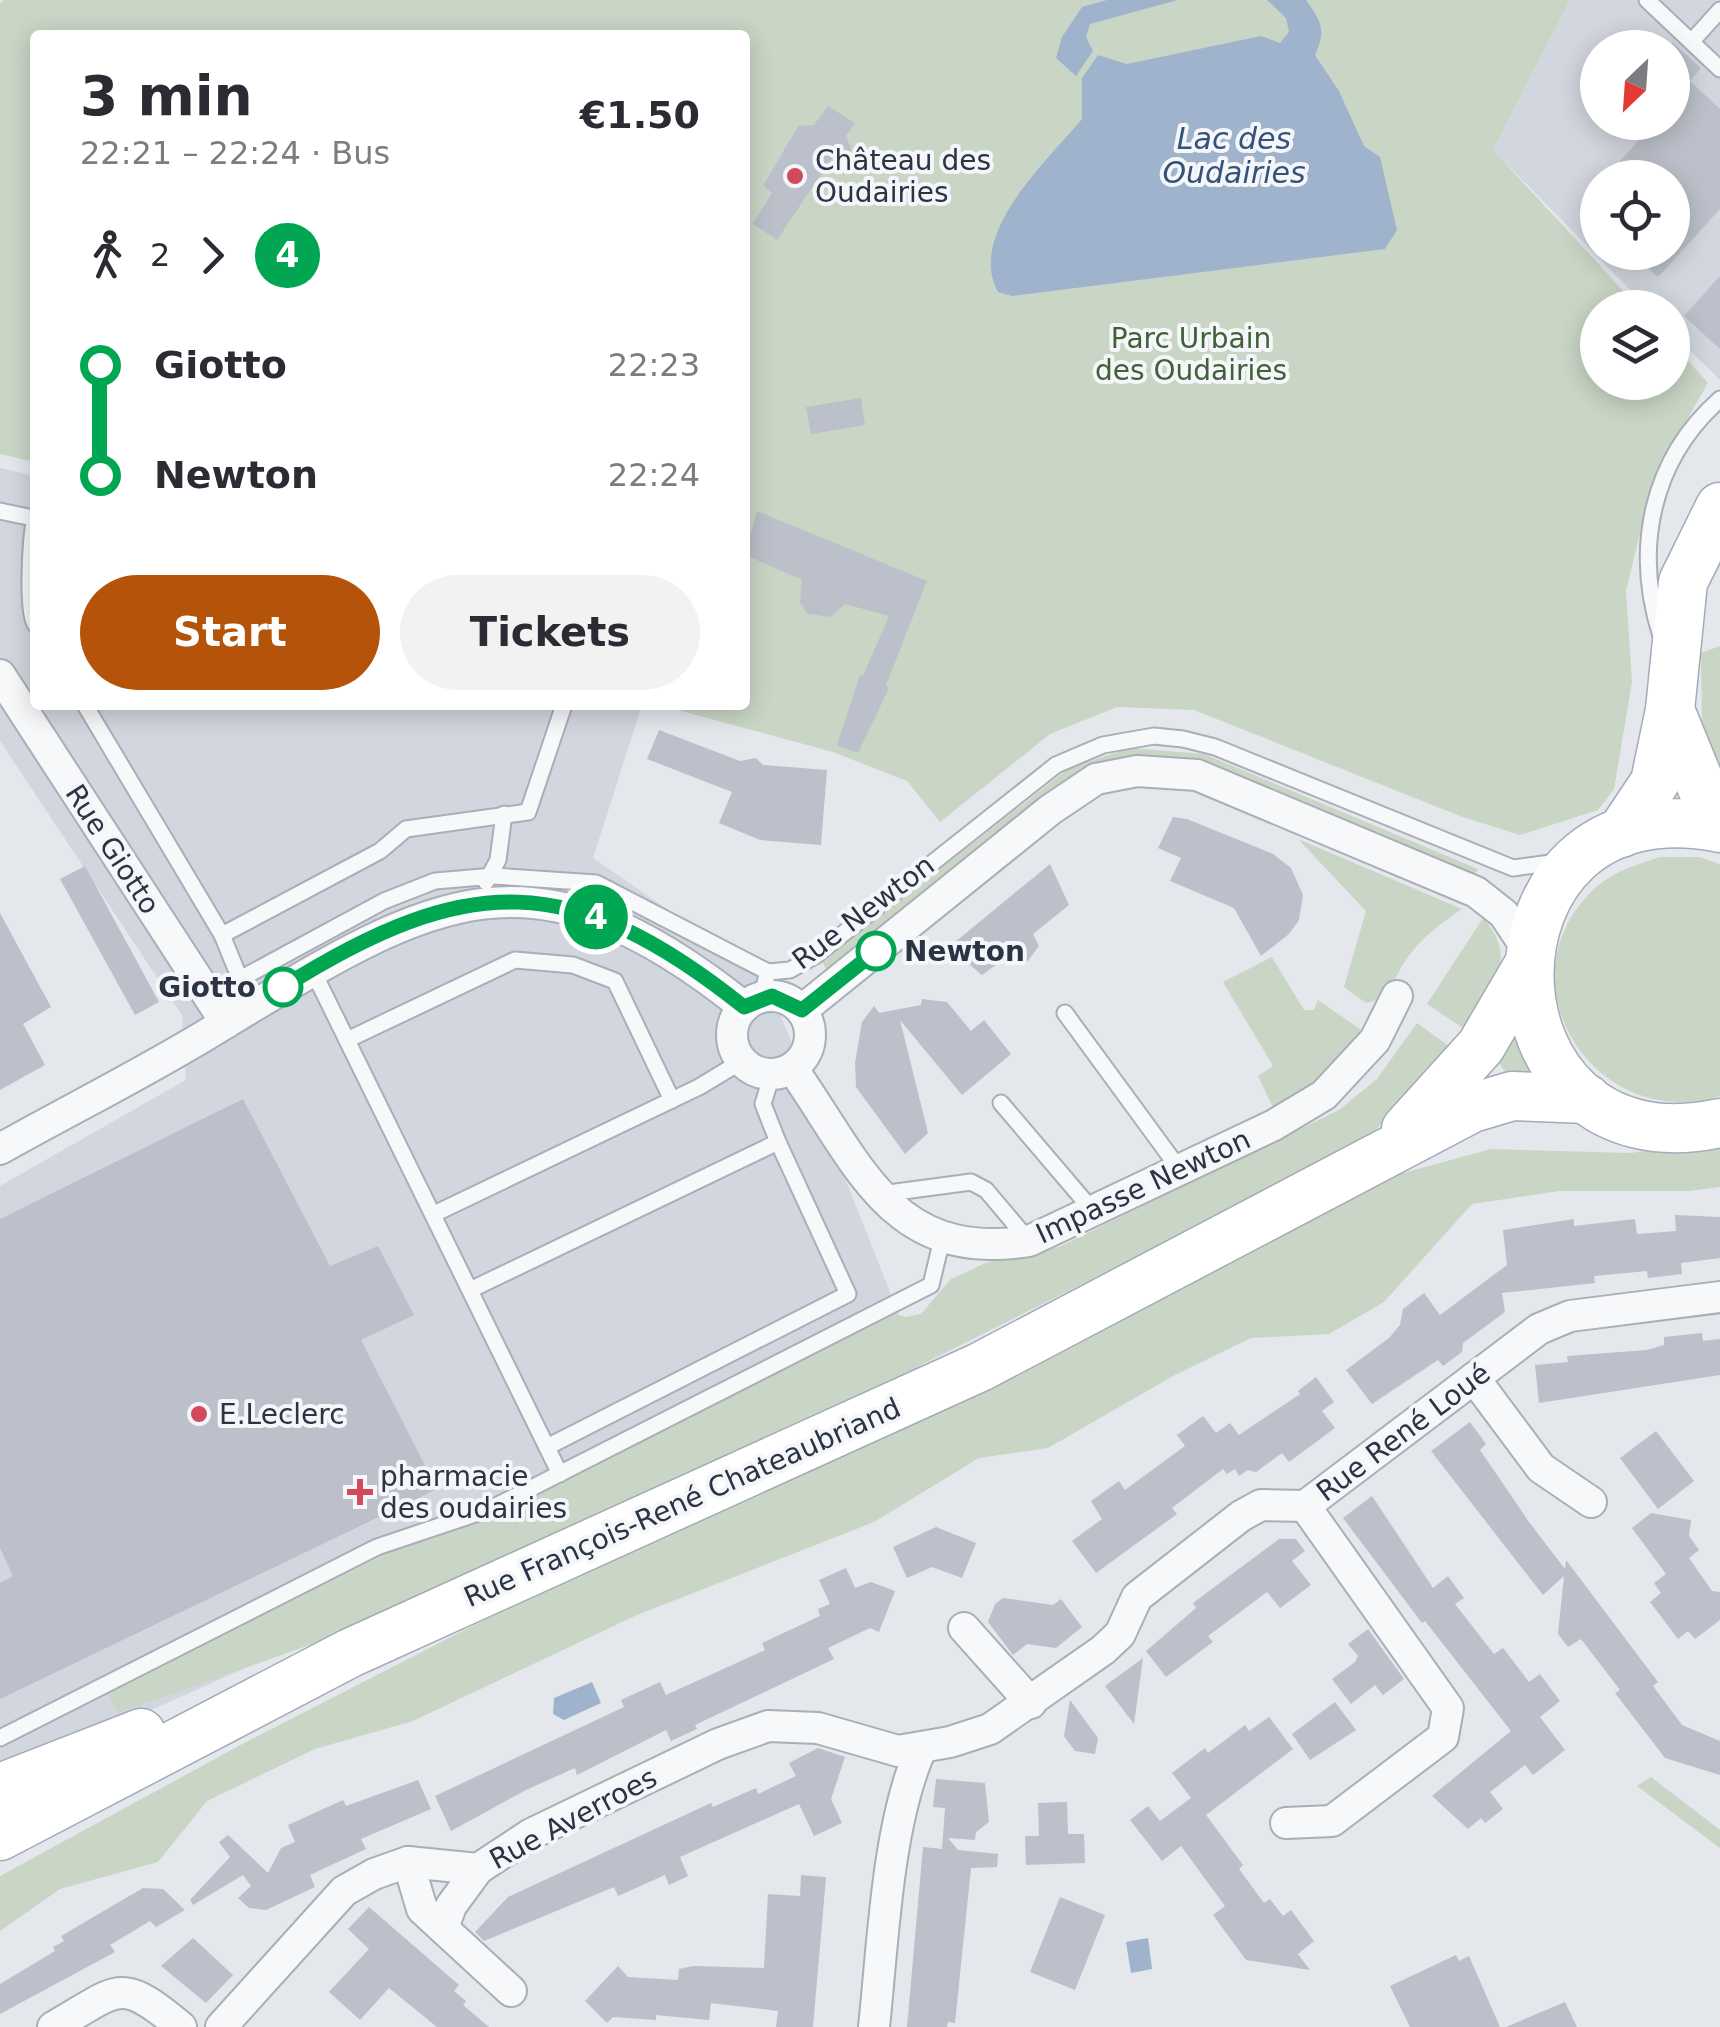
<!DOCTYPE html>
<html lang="en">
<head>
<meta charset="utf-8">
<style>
	:root { --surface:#fff; --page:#f2f2f3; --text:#2b2b33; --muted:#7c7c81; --accent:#b45309 }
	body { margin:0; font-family:"DejaVu Sans",sans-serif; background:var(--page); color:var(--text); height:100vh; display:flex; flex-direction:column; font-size:38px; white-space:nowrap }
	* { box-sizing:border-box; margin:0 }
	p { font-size:32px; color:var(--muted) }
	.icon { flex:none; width:55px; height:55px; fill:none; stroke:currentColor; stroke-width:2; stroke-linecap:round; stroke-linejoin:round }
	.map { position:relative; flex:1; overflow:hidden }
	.details { position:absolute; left:30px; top:30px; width:720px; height:680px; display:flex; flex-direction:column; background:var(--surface); border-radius:10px; box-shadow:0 5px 25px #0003 }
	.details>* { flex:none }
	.badge { padding:0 20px; border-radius:32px; font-size:35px; line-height:65px }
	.needle { width:65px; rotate:205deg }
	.controls { position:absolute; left:1580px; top:30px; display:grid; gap:20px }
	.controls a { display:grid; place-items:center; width:110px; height:110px; border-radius:50%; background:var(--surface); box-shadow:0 5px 25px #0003; font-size:50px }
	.map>.badge { position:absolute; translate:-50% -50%; box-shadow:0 0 0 5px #fff }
	.legs { display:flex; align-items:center; gap:15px; height:110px; padding:0 50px; font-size:32px }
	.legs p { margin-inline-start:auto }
	.headline { display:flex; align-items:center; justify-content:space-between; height:170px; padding:0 50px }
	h1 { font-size:55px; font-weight:700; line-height:75px }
	.action { display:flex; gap:20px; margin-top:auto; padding:20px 50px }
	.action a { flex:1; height:115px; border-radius:60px; background:var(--accent); color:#fff; font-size:40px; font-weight:700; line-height:115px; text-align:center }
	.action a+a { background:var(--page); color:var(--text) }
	ul { padding:0 50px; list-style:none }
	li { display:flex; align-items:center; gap:35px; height:110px; font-size:38px }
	li i { display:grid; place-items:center; width:15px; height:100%; margin:0 12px; background:currentColor }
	li i::after { content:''; width:25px; height:25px; margin:-12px; border:8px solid; border-radius:50%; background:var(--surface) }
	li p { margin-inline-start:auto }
	li:first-child i { background:linear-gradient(#0000 50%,currentColor 0) }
	li:last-child i { background:linear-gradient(currentColor 50%,#0000 0) }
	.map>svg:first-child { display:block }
</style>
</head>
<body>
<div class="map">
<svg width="1720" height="2027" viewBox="0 0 1720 2027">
	<rect width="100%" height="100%" fill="#e4e7ec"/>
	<g fill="#d2d6de" fill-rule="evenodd">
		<path d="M1570 0H1720V380L1673 334 1672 308 1647 307 1493 150ZM1598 48H1672V122H1598ZM1598 178H1672V252H1598Z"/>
		<path d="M0 468 35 476V705H642L593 858 766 978 920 1368 0 1777V1186L186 1080 182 1015 0 741Z"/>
	</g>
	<g fill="#c9d6c5">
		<path d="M4 0H1570L1493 150 1638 307 1598 308V382H1672L1673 344 1708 383 1653 479 1626 591 1632 682 1614 789 1598 810 1520 835 1460 816 1194 710 1117 707 1050 734 940 822 907 781 833 752 659 705H745V35H35V462L0 454V4Z"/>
		<path d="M1720 646V776L1702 728 1701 653Z"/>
		<path d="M1130 748 1204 754 1478 869 1474 876 1206 764 1134 754 1080 770 826 969 822 962 1069 768Z"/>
		<path d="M1298 839 1462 909C1422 937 1406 951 1387 997L1366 1003 1344 987 1366 911Z"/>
		<path d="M1660 857H1699L1720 864V1096C1597 1134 1498 984 1592 891 1611 872 1636 865 1660 857Z"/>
		<path d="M1483 918C1520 959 1491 990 1472 1034L1427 1004Z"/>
		<path d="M1272 957 1304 1010H1314L1318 1000 1360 1029C1359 1065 1308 1091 1281 1110L1272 1105 1258 1076 1273 1066 1223 982Z"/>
		<path d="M1512 1022 1540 1081 1513 1084 1492 1052Z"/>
		<path d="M1417 1023 1453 1049 1363 1143 644 1504 405 1611 118 1713 108 1694 875 1308 905 1317 921 1314 951 1279 988 1262 1059 1247 1339 1110 1377 1079Z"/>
		<path d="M1720 1141V1187L1689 1191H1559L1472 1204 1384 1302 1329 1334 1251 1338 1173 1376 1048 1448 979 1458 874 1522 637 1615 413 1721 315 1749 207 1801 158 1862 60 1889 0 1931V1876L248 1741 490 1617 953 1395 1345 1189 1491 1149 1630 1153Z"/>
		<path d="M1651 1777 1720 1830V1848L1637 1786Z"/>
	</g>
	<g fill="#9fb4cc">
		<path d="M1107 0H1178L1090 24 1086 37 1093 51 1076 76 1056 58 1062 37 1082 7Z"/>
		<path d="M1267 0H1306C1322 22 1326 31 1315 55L1339 91 1364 146 1380 157 1397 230 1385 249 1012 296 998 292C966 234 1048 160 1082 119V78L1098 55 1127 64 1261 36 1280 43 1289 32 1286 18Z"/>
		<path d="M592 1682 601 1703 564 1720 553 1714 554 1698Z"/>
		<path d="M1148 1938 1152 1969 1131 1973 1126 1942Z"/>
	</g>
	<g fill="#bbc0ca">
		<path d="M1672 42 1701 68 1690 81 1720 109V209L1658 277 1632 252H1672V178H1605L1639 140 1620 122H1672Z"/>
		<path d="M828 106 855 123 846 136 852 151 836 154 828 164 777 240 753 224 772 193 763 186 798 126 814 125Z"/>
		<path d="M1720 276V349L1684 316Z"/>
		<path d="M861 398 865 425 811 434 806 407Z"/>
		<path d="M757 511 927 581 886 685 889 688 858 753 837 745 860 675 863 676 889 616 845 604 831 617 808 614 800 602 802 580 745 555Z"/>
		<path d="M659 730 740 761 756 758 763 765 827 770 821 845 760 840 719 823 732 792 647 759Z"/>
		<path d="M1173 817 1187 819 1273 854 1291 868 1303 895 1299 920 1289 934 1261 956 1234 908 1170 881 1181 858 1158 848Z"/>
		<path d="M1050 864 1069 905 1033 934 1039 946 1027 962 1018 949 982 975 949 947Z"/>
		<path d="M85 866 159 1002 135 1015 60 879Z"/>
		<path d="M0 913 51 1007 23 1024 45 1065 0 1090Z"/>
		<path d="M922 999 947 1002 971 1031 984 1020 1011 1054 962 1095 900 1020 928 1133 905 1154 856 1087 855 1063 862 1022 874 1006 879 1013 921 1005Z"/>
		<path d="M243 1099 330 1266 378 1246 414 1315 361 1340 437 1489 0 1699V1583L13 1576 0 1548V1219Z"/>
		<path d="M1675 1215 1720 1217V1258L1681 1263 1682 1274 1648 1278 1647 1271 1594 1276 1595 1283 1502 1293 1505 1312 1463 1343 1462 1352 1443 1366 1438 1360 1372 1404 1346 1370 1389 1338 1400 1325 1403 1309 1424 1293 1440 1315 1507 1265 1503 1230 1574 1219V1226L1635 1219 1637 1234 1676 1231Z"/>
		<path d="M1702 1333 1703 1341 1720 1339V1375L1539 1403 1535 1365 1568 1362 1567 1356 1647 1350 1664 1345V1337Z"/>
		<path d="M1316 1377 1334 1402 1322 1411 1335 1428 1289 1462 1282 1453 1256 1472 1248 1470 1239 1476 1235 1469 1227 1474 1223 1469 1172 1508 1177 1514 1096 1573 1072 1541 1102 1519 1091 1501 1119 1481 1125 1490 1185 1446 1177 1435 1203 1416 1216 1433 1230 1423 1239 1435 1300 1394 1298 1391Z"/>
		<path d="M1470 1422 1486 1444 1480 1450 1529 1522 1565 1569 1566 1560 1658 1682 1653 1686 1682 1725 1720 1741V1775L1665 1758 1615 1693 1620 1690 1581 1639 1568 1647 1558 1634 1564 1576 1543 1595 1431 1451Z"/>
		<path d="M1656 1431 1694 1481 1658 1509 1620 1458Z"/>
		<path d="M1372 1496 1433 1588 1448 1576 1464 1598 1455 1604 1494 1654 1503 1648 1529 1682 1540 1674 1560 1701 1540 1717 1565 1750 1533 1775 1525 1765 1490 1792 1503 1809 1485 1823 1481 1818 1468 1829 1432 1796 1511 1731 1425 1621 1422 1623 1343 1518Z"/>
		<path d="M1651 1513 1691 1520 1689 1536 1699 1550 1689 1558 1712 1591 1720 1592V1620L1695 1639 1688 1631 1678 1639 1650 1602 1661 1593 1654 1583 1666 1574 1632 1528Z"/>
		<path d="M936 1527 976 1543 962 1578 932 1567 907 1578 893 1547Z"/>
		<path d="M1279 1539H1296L1305 1551 1292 1561 1311 1585 1280 1608 1267 1592 1208 1636 1213 1642 1166 1677 1146 1651 1196 1608 1193 1603Z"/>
		<path d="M846 1568 855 1588 871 1582 895 1591 879 1632 870 1628 828 1648 834 1659 695 1725 697 1729 671 1741 666 1730 577 1775 575 1768 526 1790 451 1831 435 1796 624 1707 621 1700 660 1682 666 1695 765 1650 762 1643 820 1616 818 1609 830 1604 819 1580Z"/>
		<path d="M1003 1598 1053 1605 1061 1599 1082 1627 1056 1648 1027 1644 1013 1655 988 1622 995 1604Z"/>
		<path d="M1368 1629 1404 1679 1383 1695 1375 1685 1351 1704 1332 1679 1355 1662 1358 1656 1348 1644Z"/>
		<path d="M1143 1658 1134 1724 1105 1686Z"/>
		<path d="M1070 1700 1098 1738 1095 1754 1075 1751 1064 1736Z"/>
		<path d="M1335 1702 1356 1730 1310 1760 1292 1734Z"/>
		<path d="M1269 1717 1293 1749 1206 1815 1243 1865 1239 1869 1264 1903 1270 1899 1283 1916 1291 1910 1314 1941 1298 1954 1310 1970 1246 1960 1213 1915 1225 1906 1181 1846 1162 1861 1130 1820 1148 1806 1160 1821 1191 1798 1172 1773 1205 1748 1208 1753 1245 1725 1249 1731Z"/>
		<path d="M818 1748 845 1757 831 1799 842 1823 814 1836 799 1804 680 1857 688 1876 669 1885 665 1875 618 1896 614 1887 484 1941 475 1932 508 1897 711 1803 713 1807 756 1788 758 1794 796 1776 789 1763Z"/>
		<path d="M936 1779 985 1783 989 1822 976 1832 975 1840 948 1838 958 1850 998 1854 997 1867 971 1868 955 2023 948 2022 947 2027H907L923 1847 942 1849 945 1808 933 1807Z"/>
		<path d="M418 1780 431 1809 361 1839 366 1849 310 1875 315 1887 266 1910 249 1908 238 1898 251 1886 243 1875 193 1905 190 1900 230 1857 219 1842 228 1835 268 1873 281 1848 295 1842 288 1825 343 1800 346 1806Z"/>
		<path d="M1067 1802 1068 1834H1084L1085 1863 1026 1865 1025 1836H1039L1038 1803Z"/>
		<path d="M801 1875 826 1877 813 2027H776L778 2011 711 2003 709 2020 656 2015V2020L613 2017 607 2023 585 2001 618 1966 628 1977 678 1980 679 1969 693 1966 764 1968 768 1894 800 1896Z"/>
		<path d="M143 1888 163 1889 185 1910 156 1927 150 1921 110 1945 115 1952 0 2014V1984L55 1951 53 1947 64 1941 61 1936Z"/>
		<path d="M1060 1897 1105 1915 1075 1990 1030 1972Z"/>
		<path d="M369 1907 459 1985 454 1991 466 2001 463 2005 489 2027H437L389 1988 360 2020 329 1992 369 1949 348 1929Z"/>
		<path d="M193 1938 233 1975 206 2003 161 1966Z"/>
		<path d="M1456 1955 1459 1961 1469 1956 1500 2027H1410L1390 1986Z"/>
		<path d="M1565 2002 1577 2027H1506Z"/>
	</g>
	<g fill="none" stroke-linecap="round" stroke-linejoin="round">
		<g stroke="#a9aeb7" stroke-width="19">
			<g id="lane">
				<path d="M1647 0 1720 69"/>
				<path d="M1692 41 1720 10"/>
				<path d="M0 511 33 518"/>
				<path d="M35 518C31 535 26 608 35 624"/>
				<path d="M1661 636C1633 549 1651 460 1720 399"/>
				<path d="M85 705 222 935 380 851 406 829 528 812 564 705"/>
				<path d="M486 882 498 860 504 814"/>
				<path d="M222 935 240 979"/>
				<path d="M312 969 560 1474"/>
				<path d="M761 997 768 972"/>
				<path d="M1065 1013 1180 1170"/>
				<path d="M228 1017 240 979 384 901 435 881 494 876 596 883 768 972 790 970 815 956 1056 765 1103 745 1154 736 1183 739 1215 747 1513 868 1565 861"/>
				<path d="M347 1040 515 960 573 965 615 981 672 1100"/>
				<path d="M1001 1103 1093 1211"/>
				<path d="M881 1194 971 1182 986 1190 1029 1241"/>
				<path d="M434 1214 699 1087 742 1061"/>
				<path d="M470 1290 778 1142 763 1104 772 1074"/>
				<path d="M547 1447 848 1294 778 1142"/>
				<path d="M0 1738 377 1547 490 1509 931 1285 942 1239"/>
			</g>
		</g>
		<g stroke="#a9aeb7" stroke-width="34">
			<g id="street">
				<path d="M0 675 226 1023"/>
				<circle cx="771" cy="1035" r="39"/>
				<path d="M802 1010 1050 810 1096 779 1137 771 1197 775 1476 892 1504 914 1529 952"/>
				<path d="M792 1068C860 1165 892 1263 1029 1241L1274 1125 1324 1095 1375 1040 1397 996"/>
				<path d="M0 1149C73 1108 148 1071 219 1027 430 899 528 834 744 1007"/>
				<path d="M1474 1378 1541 1468 1591 1502"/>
				<path d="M964 1628 1031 1703"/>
				<path d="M1286 1823 1332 1821 1443 1737 1448 1708 1305 1506"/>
				<path d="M408 1862 422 1909 511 1991"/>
				<path d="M443 1928 451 1906 478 1869"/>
				<path d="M53 2027C119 1990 118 1974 181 2027"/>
				<path d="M221 2027 344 1891 374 1874 408 1862 478 1869 531 1834 718 1744 768 1726 818 1728 898 1751 950 1742 990 1729 1103 1650 1120 1634 1137 1597 1241 1516 1261 1505 1305 1506 1539 1329 1570 1316 1720 1297"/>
				<path d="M874 2027C883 1943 887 1827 920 1751"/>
			</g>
		</g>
		<g stroke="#a3abb8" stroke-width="51">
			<g id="primary">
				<path d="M1670 710 1704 793 1720 810"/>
				<path d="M1720 828C1462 776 1470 1178 1720 1123"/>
				<path d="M1621 833 1655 782 1670 710 1683 582 1720 507"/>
				<path d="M1406 1129 1481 1046 1526 969"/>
				<path d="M0 1788 141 1733"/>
				<path d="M0 1836 350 1653 980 1367 1472 1108 1512 1096 1587 1099"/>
			</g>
		</g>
		<use href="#lane" stroke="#f7f8fa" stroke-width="15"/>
		<use href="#street" stroke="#f7f8fa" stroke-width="30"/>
		<use href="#primary" stroke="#fff" stroke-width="48"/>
	</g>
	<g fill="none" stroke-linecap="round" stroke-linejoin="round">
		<g stroke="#fff" stroke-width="22">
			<path id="line-1" d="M283 987C468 871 572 870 744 1007L772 996 802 1010 876 951"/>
		</g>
		<use href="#line-1" stroke="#00a651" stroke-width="15"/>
	</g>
	<g fill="#d1495b" stroke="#f4f6f9" stroke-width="4">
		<circle cx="795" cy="176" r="10"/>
		<circle cx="199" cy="1414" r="10"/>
		<path d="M355 1477h10v10h10v10h-10v10h-10v-10h-10v-10h10z"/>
	</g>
	<g fill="#fff" stroke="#00a651" stroke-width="5">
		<circle cx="876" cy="951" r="18"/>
		<circle cx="283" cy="987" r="18"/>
	</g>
	<g text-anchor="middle" stroke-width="8" stroke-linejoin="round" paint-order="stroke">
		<g font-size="28" fill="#2b3445" stroke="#f4f6f9" text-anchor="start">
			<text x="815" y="170">Château des<tspan x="815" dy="32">Oudairies</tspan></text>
			<text x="219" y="1424">E.Leclerc</text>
			<text x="380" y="1486">pharmacie<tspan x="380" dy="32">des oudairies</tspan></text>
		</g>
		<g font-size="28" fill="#3f6138" stroke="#f4f6f9">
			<text x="1191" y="348">Parc Urbain<tspan x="1191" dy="32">des Oudairies</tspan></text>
		</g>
		<g font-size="28" fill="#2b3445" stroke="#f4f6f9">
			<text transform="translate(113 849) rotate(57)" y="10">Rue Giotto</text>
			<text transform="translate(863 912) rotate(-37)" y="10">Rue Newton</text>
			<text transform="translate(1143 1186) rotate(-25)" y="10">Impasse Newton</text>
			<text transform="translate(1403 1432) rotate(-37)" y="10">Rue René Loué</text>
			<text transform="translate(682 1502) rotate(-24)" y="10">Rue François-René Chateaubriand</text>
			<text transform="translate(573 1818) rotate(-28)" y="10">Rue Averroes</text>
		</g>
		<g font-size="28" font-weight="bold" fill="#2b3445" stroke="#f4f6f9" text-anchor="start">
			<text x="904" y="961">Newton</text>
			<text x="256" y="997" text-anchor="end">Giotto</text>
		</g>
		<g font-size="30" font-style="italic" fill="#34527a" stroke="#f4f6f9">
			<text x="1234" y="149">Lac des<tspan x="1234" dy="34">Oudairies</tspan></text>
		</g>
	</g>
</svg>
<div class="controls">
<a><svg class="needle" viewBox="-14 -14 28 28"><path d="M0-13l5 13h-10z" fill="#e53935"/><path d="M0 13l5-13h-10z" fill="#7c7c81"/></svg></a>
<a><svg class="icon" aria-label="locate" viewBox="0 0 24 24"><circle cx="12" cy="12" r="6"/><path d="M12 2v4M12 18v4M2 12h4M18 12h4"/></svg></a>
<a><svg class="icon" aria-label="layers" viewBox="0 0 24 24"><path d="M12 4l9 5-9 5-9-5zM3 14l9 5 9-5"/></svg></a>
</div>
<b class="badge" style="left:596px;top:917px;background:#00a651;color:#fff">4</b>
<section class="details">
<div class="headline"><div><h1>3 min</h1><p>22:21 – 22:24 · Bus</p></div><b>€1.50</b></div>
<div class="legs"><svg class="icon" aria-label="walk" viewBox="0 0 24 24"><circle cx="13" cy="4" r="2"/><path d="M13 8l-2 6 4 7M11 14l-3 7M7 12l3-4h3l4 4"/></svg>2<svg class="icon" aria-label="forward" viewBox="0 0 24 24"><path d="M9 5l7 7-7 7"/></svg><b class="badge" style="background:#00a651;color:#fff">4</b></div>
<ul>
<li><i style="color:#00a651"></i><b>Giotto</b><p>22:23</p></li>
<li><i style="color:#00a651"></i><b>Newton</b><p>22:24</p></li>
</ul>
<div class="action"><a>Start</a><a>Tickets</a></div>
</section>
</div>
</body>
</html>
